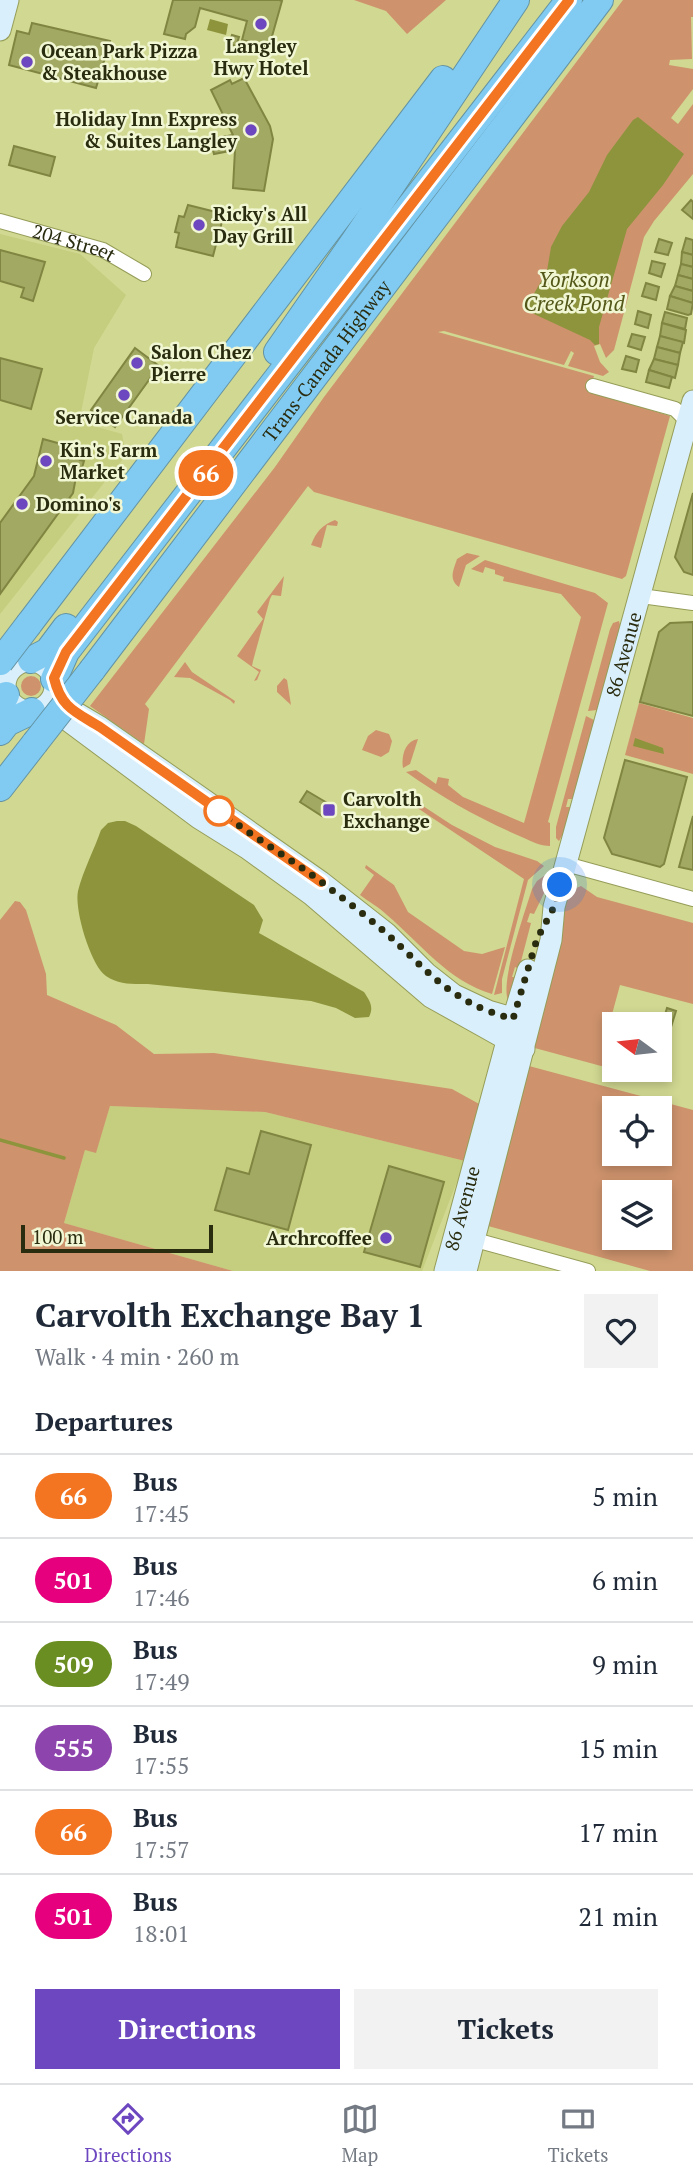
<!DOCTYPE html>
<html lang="en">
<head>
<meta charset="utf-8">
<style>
	:root { --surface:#fff; --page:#f2f2f3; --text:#1f2937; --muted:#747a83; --line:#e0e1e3; --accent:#6d47c0 }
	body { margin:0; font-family:"PT Serif",serif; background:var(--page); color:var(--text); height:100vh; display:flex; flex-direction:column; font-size:26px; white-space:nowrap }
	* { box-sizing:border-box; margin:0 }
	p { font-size:23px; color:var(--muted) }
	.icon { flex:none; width:38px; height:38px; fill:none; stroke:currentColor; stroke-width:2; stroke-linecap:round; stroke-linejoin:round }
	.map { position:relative; height:1271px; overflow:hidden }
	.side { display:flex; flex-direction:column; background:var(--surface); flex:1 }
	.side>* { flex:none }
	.badge { padding:0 14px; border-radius:23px; font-size:24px; line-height:46px }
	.needle { width:46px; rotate:285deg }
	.controls { position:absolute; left:602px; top:1012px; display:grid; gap:14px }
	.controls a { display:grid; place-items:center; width:70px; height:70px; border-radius:0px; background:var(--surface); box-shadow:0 4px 10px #0003; font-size:35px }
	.scale { position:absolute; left:21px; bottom:18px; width:192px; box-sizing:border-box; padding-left:7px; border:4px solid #2a2c0f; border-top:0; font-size:19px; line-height:24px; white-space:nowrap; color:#2a2c0f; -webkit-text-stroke:5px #f1f6d3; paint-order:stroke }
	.you { position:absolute; width:35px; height:35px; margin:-18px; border:5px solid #fff; border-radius:50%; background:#1a73e8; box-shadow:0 0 0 10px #1a73e833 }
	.map>.badge { position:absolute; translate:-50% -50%; box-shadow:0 0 0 4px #fff }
	h2 { padding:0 35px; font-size:26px; line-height:63px }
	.round { display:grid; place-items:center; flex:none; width:74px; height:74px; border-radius:0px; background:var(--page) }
	.head { display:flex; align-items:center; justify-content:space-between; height:119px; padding:0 35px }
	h1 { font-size:33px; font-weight:700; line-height:52px }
	.cta { display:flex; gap:14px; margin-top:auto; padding:14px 35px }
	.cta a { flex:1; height:80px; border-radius:0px; background:var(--accent); color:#fff; font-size:28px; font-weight:700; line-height:80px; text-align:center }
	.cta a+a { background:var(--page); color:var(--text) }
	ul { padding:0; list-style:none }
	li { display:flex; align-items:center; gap:21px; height:84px; padding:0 35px; border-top:2px solid var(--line) }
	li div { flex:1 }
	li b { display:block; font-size:26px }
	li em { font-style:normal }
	li .badge { min-width:77px; font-weight:700; text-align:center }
	.dock { display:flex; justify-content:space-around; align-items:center; height:98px; border-top:2px solid var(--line); background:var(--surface); font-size:19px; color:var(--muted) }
	.dock a { display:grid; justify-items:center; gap:4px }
	.dock .active { color:var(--accent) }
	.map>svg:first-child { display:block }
</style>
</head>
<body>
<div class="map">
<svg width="693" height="1271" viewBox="0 0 693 1271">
	<rect width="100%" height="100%" fill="#d1d891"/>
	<g fill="#c5cd7e">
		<path d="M0 234 80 254 126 295 94 348 79 422 122 434 126 455 0 614Z"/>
		<path d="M110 1106 265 1112 465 1161 422 1271H233L64 1223 85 1150 96 1152Z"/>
	</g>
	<g fill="#ce936d" fill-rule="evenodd">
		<path d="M354 0H446L407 34 386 11Z"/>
		<path d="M623 0H693V17H691L692 59 670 60 669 65 693 69V89L671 118 678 124 693 104V174L654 221 644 237 614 350 606 358 600 344 594 346 600 362 609 372 603 376 568 366 574 353 571 351 564 365 444 331 438 332 594 376 589 391 670 416 626 576 622 579 314 492 308 486 145 704 149 709 144 744 90 706 275 467 324 397Z"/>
		<path d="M335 520 338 522 337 526 327 525 321 548 311 545C316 532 322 525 335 520Z"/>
		<path d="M467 553 480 556 466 565 459 587C448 579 454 569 457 559Z"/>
		<path d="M485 560 595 593 608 603 548 822 550 823V846C540 846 533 842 524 838 482 820 444 799 406 772L416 770 436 784 438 777 449 779 448 785 463 797 524 823 581 617 561 594 503 581 504 577 495 574V570L485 567 483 573 471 569Z"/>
		<path d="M284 576 281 596 272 595 270 599 253 661 252 666 261 670 257 680 254 681 259 672 237 656 263 619 257 612Z"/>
		<path d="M619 621 620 625 597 710 588 711 610 629 613 623Z"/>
		<path d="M185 662 192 672 235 701 234 704 230 700 190 678 174 677Z"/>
		<circle cx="31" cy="686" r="10"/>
		<path d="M284 678 287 680 291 705 277 692V686Z"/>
		<path d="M639 703 693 718V774L625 755Z"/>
		<path d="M586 716 594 720 573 799H568L566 807H570L563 834 559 841 556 838V827Z"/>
		<path d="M376 730 389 734 392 741 389 752 381 757 362 750 368 736Z"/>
		<path d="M418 739 410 764 403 768C401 756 405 741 418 739Z"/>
		<path d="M397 789 452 825 495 847 537 861 544 866 528 880 502 979V993L494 995 524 879 395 793Z"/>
		<path d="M366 865 394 885 408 912 464 951 482 954 505 947 492 994C448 981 421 944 387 915 379 907 369 902 360 895L374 875 365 868Z"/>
		<path d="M548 873 547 887 534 914 530 913 527 922 531 923 519 969 515 967 512 977H516L508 1000C500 981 525 912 532 889L537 881Z"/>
		<path d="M581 886 597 897 693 923V1004L620 985 608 1029 614 1032V1069H629L627 1073 531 1047 569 891Z"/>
		<path d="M15 901 20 902 26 910 46 974 47 995 116 1025 154 1054 214 1053 452 1089 481 1105 465 1161 265 1112 110 1106 96 1153 85 1150 64 1223 233 1271H0V920Z"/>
		<path d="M529 1066 693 1110V1271H650L488 1226ZM614 1108H660V1153H614ZM614 1192H660V1237H614Z"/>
	</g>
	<g fill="#8d943c">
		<path d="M210 19 228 24 226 35 207 30Z"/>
		<path d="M638 117 684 154 663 185 627 229 599 327V344L595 345 590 340 534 314 529 309 528 304 547 271 551 247 562 226 589 192 607 155 633 120Z"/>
		<path d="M635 738 663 748 664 754 633 746Z"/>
		<path d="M117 821H125L136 826 254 905 263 920 259 933 364 992C370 1001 374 1007 369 1017L355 1018 336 1008 311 1001 148 984C133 984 119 985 106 976 91 966 74 910 78 891 83 871 94 850 101 830L108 823Z"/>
	</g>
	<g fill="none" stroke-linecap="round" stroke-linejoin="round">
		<path stroke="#8d943c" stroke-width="3.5" d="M0 1140 64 1158"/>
	</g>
	<g fill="#a2a963" stroke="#808641" stroke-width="2">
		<path d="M173 0H279L282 1 269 47 242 40 247 21 200 8 195 27 186 34 185 39 164 34Z"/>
		<path d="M32 23 110 41 96 88 9 65 17 31 29 34Z"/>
		<path d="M232 35 239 37 236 46 229 44Z"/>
		<path d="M244 78 270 126 273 139 264 191 233 188 235 150 214 154 210 139 233 135 211 90 230 80 232 84Z"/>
		<path d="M14 146 55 157 50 176 9 165Z"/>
		<path d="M691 200 693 202V219L682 210Z"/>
		<path d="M188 205 224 214 213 256 176 247 179 233 175 232 179 216 184 217Z"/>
		<path d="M686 238 693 240V255L682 252Z"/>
		<path d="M659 239 672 243 668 255 655 252Z"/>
		<path d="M0 250 45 262 33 301 21 297 24 288 0 281Z"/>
		<path d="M682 252 693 255V267L681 264Z"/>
		<path d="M652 261 665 264 661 277 649 273Z"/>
		<path d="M681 264 693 267V279L678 275Z"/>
		<path d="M678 275 693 279V291L675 286Z"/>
		<path d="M646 283 659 287 656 300 642 296Z"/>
		<path d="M675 286 693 291V303L670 296Z"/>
		<path d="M670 296 693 303 691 314 688 315 667 309Z"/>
		<path d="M638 311 651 315 648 328 635 324Z"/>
		<path d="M665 312 687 318 685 329 662 323Z"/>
		<path d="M662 323 686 330 684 343 660 336Z"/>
		<path d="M632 334 645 337 641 350 628 346Z"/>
		<path d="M660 336 683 342 680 353 657 347Z"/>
		<path d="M657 347 680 353 678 365 654 359Z"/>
		<path d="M135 348 159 366 115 427 91 410Z"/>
		<path d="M626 356 639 360 636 372 622 369Z"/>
		<path d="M0 358 42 369 31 409 0 400Z"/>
		<path d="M654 359 678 365 675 378 649 370Z"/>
		<path d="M649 370 672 377 669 388 646 382Z"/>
		<path d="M43 439 83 450 80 460 84 461 79 478 76 477 73 493 0 594V523L34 476Z"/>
		<path d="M693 493V575L684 572 675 557Z"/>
		<path d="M693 622V716L640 702 659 632 670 623Z"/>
		<path d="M625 760 687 777 664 864 660 867 612 854 604 838Z"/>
		<path d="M307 791 329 804 322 816 300 802Z"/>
		<path d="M693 816V870L679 867Z"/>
		<path d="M667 1008 676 1011 666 1043 660 1041V1031Z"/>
		<path d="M261 1131 311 1145 288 1230 215 1210 227 1168 249 1174Z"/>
		<path d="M389 1166 444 1182 420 1267 364 1252Z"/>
	</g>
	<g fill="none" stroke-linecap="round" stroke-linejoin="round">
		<g stroke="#969d58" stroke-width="16">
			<g id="street">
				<path id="s1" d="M0 221 103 250 144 274"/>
				<path d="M593 386 675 409 688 422"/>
				<path d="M641 596 693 603"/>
				<path d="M566 864 693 899"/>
				<path d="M468 1238 588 1271"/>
			</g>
		</g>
		<g stroke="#969d58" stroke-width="23">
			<g id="secondary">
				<path d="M0 30 8 0"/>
				<circle cx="30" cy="686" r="25"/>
				<path d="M43 709 58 713 199 818 247 848 312 895 431 997 524 1049"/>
				<path d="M78 714 100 727 321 882 386 933 426 973 454 995 488 1011 529 1023"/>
				<path id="s2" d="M445 1271 513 1019 528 970"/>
				<path id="s3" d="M466 1271 551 940 554 907 693 401"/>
			</g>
		</g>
		<g stroke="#6393a3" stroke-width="28">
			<g id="highway">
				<path d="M277 352 355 240 516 0"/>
				<path d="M29 624 443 79"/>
				<path d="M31 660 48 651 66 627"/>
				<path id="s4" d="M92 670 600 0"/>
				<path d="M54 679 66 652 569 0"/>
				<path d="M0 707 6 695"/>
				<path d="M0 732 7 723 32 711"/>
				<path d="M0 788 35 743"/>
			</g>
		</g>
		<use href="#street" stroke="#fff" stroke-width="14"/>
		<use href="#secondary" stroke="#d9effb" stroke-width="21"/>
		<use href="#highway" stroke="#81cbf3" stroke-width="26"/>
		<g stroke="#6393a3" stroke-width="28" stroke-linecap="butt">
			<g id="highway-bridge">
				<path d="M0 662 29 624"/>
				<path d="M35 743 92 670"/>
			</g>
		</g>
		<use href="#highway-bridge" stroke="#81cbf3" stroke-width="26"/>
	</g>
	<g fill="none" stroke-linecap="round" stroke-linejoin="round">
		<g stroke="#fff" stroke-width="16">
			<path id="line" d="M321 882 100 727C76 712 61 708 54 678L66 652 569 0"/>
		</g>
		<use href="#line" stroke="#f37421" stroke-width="10"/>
		<path stroke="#2a2c0f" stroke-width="7" stroke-dasharray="0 12.6" d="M219 811C253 837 290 858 324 884 345 900 367 916 387 934 430 973 452 1003 513 1019L537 939 554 907 560 885"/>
	</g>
	<g fill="#6d47c0" stroke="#f1f6d3" stroke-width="2.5">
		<circle cx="261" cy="24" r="7"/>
		<circle cx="27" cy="62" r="7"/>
		<circle cx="251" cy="130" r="7"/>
		<circle cx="199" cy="225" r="7"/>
		<circle cx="137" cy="363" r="7"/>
		<circle cx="124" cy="395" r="7"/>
		<circle cx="46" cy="461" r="7"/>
		<circle cx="22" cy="504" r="7"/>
		<rect x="322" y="803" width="14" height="14" rx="3.5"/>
		<circle cx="386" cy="1238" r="7"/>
	</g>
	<circle fill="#fff" stroke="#f37421" stroke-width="3.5" cx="219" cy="811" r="14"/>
	<g text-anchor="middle" stroke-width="5" stroke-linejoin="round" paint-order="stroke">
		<g font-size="19" font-weight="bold" fill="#2a2c0f" stroke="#f1f6d3" text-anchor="start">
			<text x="261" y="53" text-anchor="middle">Langley<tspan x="261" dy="22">Hwy Hotel</tspan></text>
			<text x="41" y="58">Ocean Park Pizza<tspan x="41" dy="22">&amp; Steakhouse</tspan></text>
			<text x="237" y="126" text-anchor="end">Holiday Inn Express<tspan x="237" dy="22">&amp; Suites Langley</tspan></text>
			<text x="213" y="221">Ricky's All<tspan x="213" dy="22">Day Grill</tspan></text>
			<text x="151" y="359">Salon Chez<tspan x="151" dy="22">Pierre</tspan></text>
			<text x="124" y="424" text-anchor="middle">Service Canada</text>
			<text x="60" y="457">Kin's Farm<tspan x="60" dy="22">Market</tspan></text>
			<text x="36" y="511">Domino's</text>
			<text x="343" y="806">Carvolth<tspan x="343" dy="22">Exchange</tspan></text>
			<text x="372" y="1245" text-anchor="end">Archrcoffee</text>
		</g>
		<g font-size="19" fill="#2a2c0f" stroke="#f1f6d3">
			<text dy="7" stroke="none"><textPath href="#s1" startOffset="77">204 Street</textPath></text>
			<text dy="7" stroke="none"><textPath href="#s4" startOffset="388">Trans-Canada Highway</textPath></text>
			<text dy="7" stroke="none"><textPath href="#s3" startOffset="637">86 Avenue</textPath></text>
			<text dy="7" stroke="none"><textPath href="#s2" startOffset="65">86 Avenue</textPath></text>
		</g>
		<g font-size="21" font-style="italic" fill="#535718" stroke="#f1f6d3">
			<text x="574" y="287">Yorkson<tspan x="574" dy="24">Creek Pond</tspan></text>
		</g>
	</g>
</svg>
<div class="controls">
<a><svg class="needle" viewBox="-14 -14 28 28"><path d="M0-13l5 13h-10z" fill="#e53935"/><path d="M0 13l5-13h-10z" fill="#747a83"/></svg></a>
<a><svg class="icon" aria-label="locate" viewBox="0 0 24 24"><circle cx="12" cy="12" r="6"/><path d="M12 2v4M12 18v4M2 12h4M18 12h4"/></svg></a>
<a><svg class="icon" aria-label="layers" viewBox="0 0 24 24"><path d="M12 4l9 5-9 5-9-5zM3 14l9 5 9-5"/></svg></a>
</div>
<div class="scale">100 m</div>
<div class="you" style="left:560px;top:885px"></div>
<b class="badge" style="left:206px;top:473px;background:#f37421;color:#fff">66</b>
</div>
<section class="side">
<div class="head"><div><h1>Carvolth Exchange Bay 1</h1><p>Walk · 4 min · 260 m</p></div><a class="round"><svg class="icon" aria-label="heart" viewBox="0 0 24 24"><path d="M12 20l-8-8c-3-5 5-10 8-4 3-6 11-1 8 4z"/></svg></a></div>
<h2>Departures</h2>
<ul>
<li><span class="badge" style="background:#f37421;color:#fff">66</span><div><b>Bus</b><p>17:45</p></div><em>5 min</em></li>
<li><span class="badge" style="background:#e6007e;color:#fff">501</span><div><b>Bus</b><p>17:46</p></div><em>6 min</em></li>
<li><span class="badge" style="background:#6b8e23;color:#fff">509</span><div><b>Bus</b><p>17:49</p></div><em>9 min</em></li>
<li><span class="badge" style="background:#8e44ad;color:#fff">555</span><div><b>Bus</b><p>17:55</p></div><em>15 min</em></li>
<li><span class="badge" style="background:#f37421;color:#fff">66</span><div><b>Bus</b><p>17:57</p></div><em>17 min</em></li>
<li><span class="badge" style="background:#e6007e;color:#fff">501</span><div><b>Bus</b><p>18:01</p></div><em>21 min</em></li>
</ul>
<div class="cta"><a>Directions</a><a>Tickets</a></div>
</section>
<nav class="dock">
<a class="active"><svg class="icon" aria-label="directions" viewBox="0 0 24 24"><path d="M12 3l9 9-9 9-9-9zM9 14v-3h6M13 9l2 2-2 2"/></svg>Directions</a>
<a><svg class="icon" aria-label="map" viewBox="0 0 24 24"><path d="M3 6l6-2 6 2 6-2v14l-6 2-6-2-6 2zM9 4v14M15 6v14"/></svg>Map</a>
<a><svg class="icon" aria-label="tickets" viewBox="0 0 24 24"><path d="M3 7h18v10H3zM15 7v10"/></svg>Tickets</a>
</nav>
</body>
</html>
